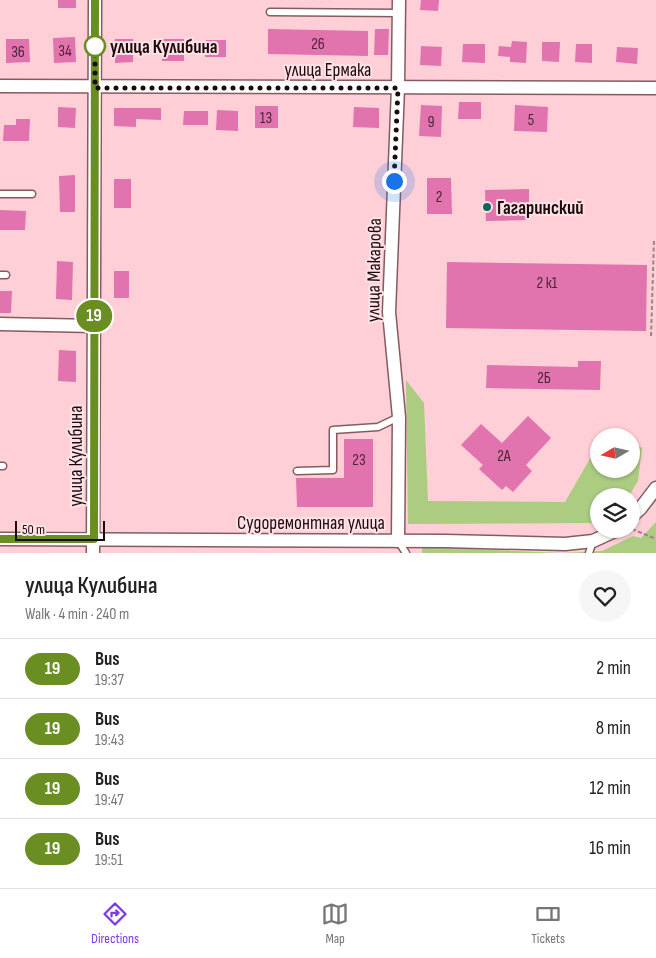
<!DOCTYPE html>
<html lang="en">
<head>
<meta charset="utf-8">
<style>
	:root { --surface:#fff; --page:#f6f6f6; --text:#222; --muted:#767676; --line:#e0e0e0; --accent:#7c3aed }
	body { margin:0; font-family:"Sofia Sans Condensed",sans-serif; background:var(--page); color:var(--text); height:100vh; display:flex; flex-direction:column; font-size:19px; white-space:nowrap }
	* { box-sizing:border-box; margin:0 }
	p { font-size:16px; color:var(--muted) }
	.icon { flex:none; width:28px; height:28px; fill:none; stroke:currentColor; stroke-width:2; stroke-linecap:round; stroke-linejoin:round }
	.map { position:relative; height:553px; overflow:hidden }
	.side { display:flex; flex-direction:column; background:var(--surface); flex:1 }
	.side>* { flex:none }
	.badge { padding:0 10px; border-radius:16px; font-size:18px; line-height:32px }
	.needle { width:32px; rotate:261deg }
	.controls { position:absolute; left:590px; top:428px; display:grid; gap:10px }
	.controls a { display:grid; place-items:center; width:50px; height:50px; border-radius:50%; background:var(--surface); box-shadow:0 1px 4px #0004; font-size:25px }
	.scale { position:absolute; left:15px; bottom:12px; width:90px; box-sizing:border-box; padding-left:5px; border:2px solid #1b0b0e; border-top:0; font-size:14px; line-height:18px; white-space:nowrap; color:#1b0b0e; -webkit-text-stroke:4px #ffe2e6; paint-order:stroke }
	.you { position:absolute; width:25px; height:25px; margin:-12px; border:4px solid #fff; border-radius:50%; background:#1a73e8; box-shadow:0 0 0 8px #1a73e833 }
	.map>.badge { position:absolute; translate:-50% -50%; box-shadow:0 0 0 2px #fff }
	.round { display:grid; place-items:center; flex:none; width:52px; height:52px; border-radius:26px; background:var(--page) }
	.headline { display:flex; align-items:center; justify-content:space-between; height:85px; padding:0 25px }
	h1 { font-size:24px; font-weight:600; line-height:38px }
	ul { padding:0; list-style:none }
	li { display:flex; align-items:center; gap:15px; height:60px; padding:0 25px; border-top:1px solid var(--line) }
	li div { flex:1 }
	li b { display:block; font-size:19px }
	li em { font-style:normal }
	li .badge { min-width:55px; font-weight:700; text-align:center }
	.tab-bar { display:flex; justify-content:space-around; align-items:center; height:70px; border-top:1px solid var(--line); background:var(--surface); font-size:14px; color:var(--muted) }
	.tab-bar a { display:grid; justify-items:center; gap:2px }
	.tab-bar .on { color:var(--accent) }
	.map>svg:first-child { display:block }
</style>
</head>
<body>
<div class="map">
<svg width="656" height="553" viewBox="0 0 656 553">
	<rect width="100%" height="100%" fill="#fecfd6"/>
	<g fill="#accc81">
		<path d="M406 380 424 403 428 501 565 502 599 443V469H631V442L642 448 638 481 629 496H599V522L595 523 408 524Z"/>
		<path d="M656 522V553H422V547L562 553 602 551 633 536 641 538Z"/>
	</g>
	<g fill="#e173af">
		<rect x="58" y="0" width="18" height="8"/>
		<path d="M421 0H439L438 11 420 10Z"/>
		<path d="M268 29 368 31V56L268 54Z"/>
		<path d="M375 29H389L388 55H374Z"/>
		<path d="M75 37 76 62 54 63 53 38Z"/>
		<path d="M6 39H29L30 62 6 63Z"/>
		<path d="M115 39H133V62L115 63Z"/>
		<path d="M163 39H184V61H162Z"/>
		<path d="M206 40H226V57H205Z"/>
		<path d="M512 41 527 42 526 63 510 62V57L498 56 499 46 511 47Z"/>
		<path d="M542 42H560L559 62 542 61Z"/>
		<path d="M463 44H485V63L462 62Z"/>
		<path d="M576 44H592V63L575 62Z"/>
		<path d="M421 46 442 47 441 66 420 65Z"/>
		<path d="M617 47 638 48 637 64 616 62Z"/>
		<path d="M459 102H481V119H458Z"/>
		<path d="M421 105 442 106 441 137 419 136Z"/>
		<path d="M515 105 548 107 547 132 514 131Z"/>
		<rect x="255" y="106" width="23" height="22"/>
		<path d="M58 107 76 108 75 128 58 127Z"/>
		<path d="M354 107 379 108V128L353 127Z"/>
		<path d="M114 108H161V120L136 119V127L114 126Z"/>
		<path d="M217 110 238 111V131L216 130Z"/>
		<path d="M184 111H208V125H183Z"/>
		<path d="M16 119H30L29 141H3L4 125H16Z"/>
		<path d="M75 175V212H60L59 176Z"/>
		<path d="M427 178H451L452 214H427Z"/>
		<rect x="114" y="179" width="17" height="29"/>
		<path d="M529 189V220L486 221 485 190Z"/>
		<path d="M0 210 26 211 25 230H0Z"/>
		<path d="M57 261 73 262 72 300 56 299Z"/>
		<path d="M447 262 647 265 646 331 446 328Z"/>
		<rect x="114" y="271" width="15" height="27"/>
		<path d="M0 291H12L11 313H0Z"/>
		<path d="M59 350 76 351V382L58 381Z"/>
		<path d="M578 361H601L600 390 486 388 487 365 578 367Z"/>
		<path d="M528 416 551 438 526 465 532 471 513 492 506 486 502 490 479 469 483 465 461 445 481 424 502 443Z"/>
		<path d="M344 439H373V507H297L296 478H344Z"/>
	</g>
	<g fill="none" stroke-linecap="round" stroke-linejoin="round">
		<g stroke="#845b62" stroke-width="9">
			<g id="service">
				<path d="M270 12 399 13"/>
				<path d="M0 194H32"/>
				<path d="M0 275H6"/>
				<path d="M0 466H3"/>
				<path d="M297 471 333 470V430L378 427 399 417"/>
				<path d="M398 541 406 553"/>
				<path d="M589 553 593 541"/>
			</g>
		</g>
		<g stroke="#845b62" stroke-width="15">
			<g id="minor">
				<path d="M0 86 656 88"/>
				<path d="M0 324 94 326"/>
				<path d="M631 517 640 509 656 488"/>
				<path d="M0 539 445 541 565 544 593 541 619 529"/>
				<path d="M398 541 399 417 389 312 398 88 399 0"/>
				<path d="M93 553 95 0"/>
			</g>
		</g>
		<g stroke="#a28085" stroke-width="2" stroke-dasharray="4 2.5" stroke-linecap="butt">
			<path d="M651 336 654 240"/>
			<path d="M632 529 656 539"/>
		</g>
		<use href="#service" stroke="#fff" stroke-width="6"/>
		<use href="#minor" stroke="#fff" stroke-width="12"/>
	</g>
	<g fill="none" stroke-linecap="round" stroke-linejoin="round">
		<g stroke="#fff" stroke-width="11">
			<path id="line" d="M0 539H94L95 0"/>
		</g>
		<use href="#line" stroke="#6b8e23" stroke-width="8"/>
		<path stroke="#1b0b0e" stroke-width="5" stroke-dasharray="0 9" d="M95 46V88H398L394 181"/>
	</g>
	<circle fill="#fff" stroke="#6b8e23" stroke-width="2.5" cx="95" cy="46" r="10"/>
	<circle fill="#15635d" stroke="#ffe2e6" stroke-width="2" cx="487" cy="207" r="5"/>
	<g text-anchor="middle" stroke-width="4" stroke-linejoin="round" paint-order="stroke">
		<g font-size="16" fill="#4c2536">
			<text x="318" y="49">26</text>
			<text x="65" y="56">34</text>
			<text x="18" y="57">36</text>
			<text x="266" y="123">13</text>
			<text x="531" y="125">5</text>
			<text x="431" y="127">9</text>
			<text x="439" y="202">2</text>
			<text x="547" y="288">2 к1</text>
			<text x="544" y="383">2Б</text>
			<text x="504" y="461">2А</text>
			<text x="359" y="465">23</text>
		</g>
		<g font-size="19" font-weight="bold" fill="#1b0b0e" stroke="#ffe2e6" text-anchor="start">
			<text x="110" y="53">улица Кулибина</text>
		</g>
		<g font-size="19" fill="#1b0b0e" stroke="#ffe2e6">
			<text x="328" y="76">улица Ермака</text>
			<text transform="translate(373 270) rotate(-89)" y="7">улица Макарова</text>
			<text transform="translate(75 456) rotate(-90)" y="7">улица Кулибина</text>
			<text x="311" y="529">Судоремонтная улица</text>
		</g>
		<g font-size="19" font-weight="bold" fill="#1b0b0e" stroke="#ffe2e6" text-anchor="start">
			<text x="497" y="214">Гагаринский</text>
		</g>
	</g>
</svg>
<div class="controls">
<a><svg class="needle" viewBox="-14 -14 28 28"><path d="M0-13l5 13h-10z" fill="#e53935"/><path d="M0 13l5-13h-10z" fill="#767676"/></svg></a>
<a><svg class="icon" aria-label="layers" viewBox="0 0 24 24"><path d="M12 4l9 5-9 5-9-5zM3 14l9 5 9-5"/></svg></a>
</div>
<div class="scale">50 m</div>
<div class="you" style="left:394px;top:181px"></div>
<b class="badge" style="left:94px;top:316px;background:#6b8e23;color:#fff">19</b>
</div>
<section class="side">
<div class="headline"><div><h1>улица Кулибина</h1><p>Walk · 4 min · 240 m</p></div><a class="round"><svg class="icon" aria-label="heart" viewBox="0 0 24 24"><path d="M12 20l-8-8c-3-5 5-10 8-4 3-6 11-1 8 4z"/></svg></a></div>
<ul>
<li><span class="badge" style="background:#6b8e23;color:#fff">19</span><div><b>Bus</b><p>19:37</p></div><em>2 min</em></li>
<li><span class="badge" style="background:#6b8e23;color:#fff">19</span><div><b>Bus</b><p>19:43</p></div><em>8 min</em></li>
<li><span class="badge" style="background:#6b8e23;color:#fff">19</span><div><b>Bus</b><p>19:47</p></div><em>12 min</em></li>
<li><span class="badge" style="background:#6b8e23;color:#fff">19</span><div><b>Bus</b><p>19:51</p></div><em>16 min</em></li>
</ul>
</section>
<nav class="tab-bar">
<a class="on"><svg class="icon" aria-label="directions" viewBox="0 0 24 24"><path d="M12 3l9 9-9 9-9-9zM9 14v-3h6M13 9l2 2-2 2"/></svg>Directions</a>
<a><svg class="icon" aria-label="map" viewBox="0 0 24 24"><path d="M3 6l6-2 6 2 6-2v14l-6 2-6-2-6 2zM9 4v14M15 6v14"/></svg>Map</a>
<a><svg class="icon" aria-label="tickets" viewBox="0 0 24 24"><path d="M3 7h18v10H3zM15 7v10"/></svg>Tickets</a>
</nav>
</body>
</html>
